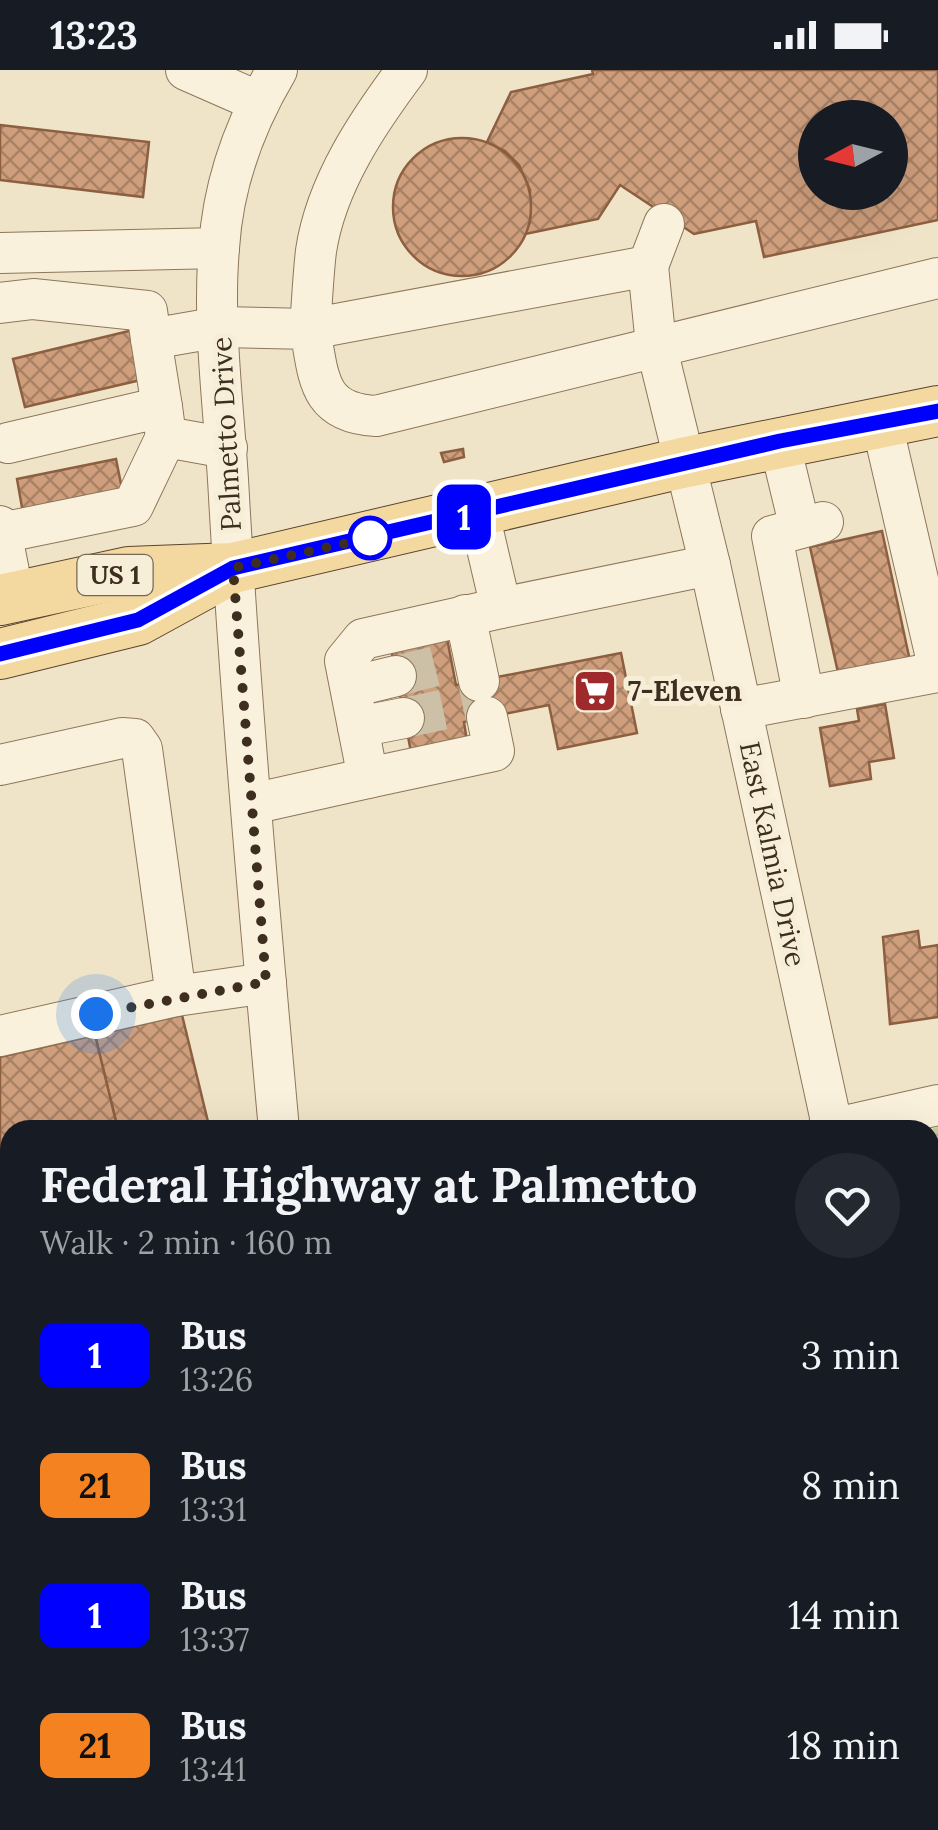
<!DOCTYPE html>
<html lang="en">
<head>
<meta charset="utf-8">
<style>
	:root { --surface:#171b24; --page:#242831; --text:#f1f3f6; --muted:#9ea1a6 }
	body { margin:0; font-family:Lora,serif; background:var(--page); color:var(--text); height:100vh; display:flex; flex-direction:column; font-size:38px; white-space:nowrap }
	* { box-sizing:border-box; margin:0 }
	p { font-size:32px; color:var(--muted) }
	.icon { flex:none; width:55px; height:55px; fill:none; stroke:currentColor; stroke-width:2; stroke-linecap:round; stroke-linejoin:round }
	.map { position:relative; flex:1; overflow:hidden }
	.drawer { position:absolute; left:0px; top:1050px; width:940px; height:710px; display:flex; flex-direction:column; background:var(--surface); border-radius:30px 30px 0 0; box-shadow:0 10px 40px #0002 }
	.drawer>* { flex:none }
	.badge { padding:0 20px; border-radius:15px; font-size:35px; line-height:65px }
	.needle { width:65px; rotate:263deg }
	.tools { position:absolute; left:798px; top:30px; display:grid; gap:20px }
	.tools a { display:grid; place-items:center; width:110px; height:110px; border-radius:50%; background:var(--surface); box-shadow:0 10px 40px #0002; font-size:50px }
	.you { position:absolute; width:50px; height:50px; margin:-25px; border:8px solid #fff; border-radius:50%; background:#1a73e8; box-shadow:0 0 0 15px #1a73e833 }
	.map>.badge { position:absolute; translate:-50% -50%; box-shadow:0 0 0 5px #fff }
	.round { display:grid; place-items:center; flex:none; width:105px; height:105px; border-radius:52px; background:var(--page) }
	.head { display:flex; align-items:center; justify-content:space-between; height:170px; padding:0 40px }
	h1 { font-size:48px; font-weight:800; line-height:75px }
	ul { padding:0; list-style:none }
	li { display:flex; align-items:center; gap:30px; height:130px; padding:0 40px }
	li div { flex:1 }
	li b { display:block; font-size:38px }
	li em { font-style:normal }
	li .badge { min-width:110px; font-weight:700; text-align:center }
	.status { display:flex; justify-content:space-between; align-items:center; height:70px; padding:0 50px; background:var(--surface); direction:ltr }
	.status svg { height:28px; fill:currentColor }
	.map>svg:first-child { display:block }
</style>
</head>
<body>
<div class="status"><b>13:23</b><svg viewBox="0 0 49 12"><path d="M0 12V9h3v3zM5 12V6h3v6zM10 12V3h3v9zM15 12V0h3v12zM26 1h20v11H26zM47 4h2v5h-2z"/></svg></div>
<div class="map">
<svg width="938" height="1760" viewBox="0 0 938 1760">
	<defs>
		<pattern id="park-crowns" width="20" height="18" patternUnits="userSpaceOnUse" patternTransform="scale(2.5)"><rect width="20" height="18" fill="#c9cf9b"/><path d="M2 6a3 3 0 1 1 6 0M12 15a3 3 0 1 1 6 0" fill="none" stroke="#aeb285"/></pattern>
		<pattern id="building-cross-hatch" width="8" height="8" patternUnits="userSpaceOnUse" patternTransform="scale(2.5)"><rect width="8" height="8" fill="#cf9f7d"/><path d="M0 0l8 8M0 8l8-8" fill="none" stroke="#a98266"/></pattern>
	</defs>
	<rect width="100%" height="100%" fill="#f0e4c8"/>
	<path fill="url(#park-crowns)" d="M938 1057V1275L930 1273 928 1060Z"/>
	<g fill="url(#building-cross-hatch)" stroke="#8d5f41" stroke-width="2.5" fill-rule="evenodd">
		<path d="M592 0H938V150L764 187 756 151 694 164 620 115 598 149 525 164 530 152V120L519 95 505 81 487 72 511 22 593 4ZM815 48H890V122H815Z"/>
		<path d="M0 55 149 72 143 127 0 110Z"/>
		<circle cx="462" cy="137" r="69"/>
		<path d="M133 260 145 309 25 337 13 289Z"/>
		<path d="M463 379 464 387 444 392 441 383Z"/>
		<path d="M116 389 123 424 23 443 17 409Z"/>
		<path d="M882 461 910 591 839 607 810 477Z"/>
		<path d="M446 563 456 615 621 583 637 663 558 679 549 635 464 652 467 671 411 682 390 574Z"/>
		<path d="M885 634 894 688 869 692 871 709 830 716 820 658 859 651 857 639Z"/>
		<path d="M918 861 920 878 938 875V947L890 954 883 867Z"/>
		<path d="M182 945 210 1060H118L95 965Z"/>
		<path d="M95 965 118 1060H10V1243L0 1245V987Z"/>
		<rect x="930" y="1628" width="8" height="73"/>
		<path d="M529 1750V1760L421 1757 508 1750Z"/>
		<path d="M938 1750V1760H902V1755Z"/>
	</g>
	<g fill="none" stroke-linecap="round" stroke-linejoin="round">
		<g stroke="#ccc0a6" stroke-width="40" stroke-dasharray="40 20" stroke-linecap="butt">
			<path d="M396 606 452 592"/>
			<path d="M404 648 484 631"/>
		</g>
		<g stroke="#8d765c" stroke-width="42">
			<g id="minor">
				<path d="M186 0 259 32"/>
				<path d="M277 0C245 54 223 114 219 178 212 259 225 345 229 427 241 638 260 849 279 1060"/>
				<path d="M407 0C368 52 326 114 316 181 313 206 312 233 310 259L648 196 656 275 710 495 833 1060"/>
				<path d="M0 183 219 178"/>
				<path d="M648 196 664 154"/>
				<path d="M0 233 33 229 147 241 151 269 220 257 310 259C319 307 317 343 376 346L938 208"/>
				<path d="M151 269 162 337"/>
				<path d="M882 354 938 596"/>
				<path d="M779 371 800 458"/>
				<path d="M8 373 162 337 166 367 227 378"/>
				<path d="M479 444 501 538 710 495"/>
				<path d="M0 456 14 527"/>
				<path d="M1 463 133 436 166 367"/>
				<path d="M465 545 479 611"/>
				<path d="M351 617 396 606"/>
				<path d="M804 628 772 466 823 452"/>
				<path d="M741 639 938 602"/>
				<path d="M358 657 404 648"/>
				<path d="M0 695 122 668 135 669 142 679 176 926"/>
				<path d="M368 708 494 681 487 647"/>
				<path d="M252 734 368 708 345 591 363 569 501 538"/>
				<path d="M0 966 176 926 266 913"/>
				<path d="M827 1060 938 1035"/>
				<path d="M0 1289 10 1287"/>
				<path d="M930 1306 938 1303"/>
				<path d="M0 1571 2 1605"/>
				<path d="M0 1691 10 1690"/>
				<path d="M133 1750 135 1760"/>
				<path d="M343 1750 344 1760"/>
				<path d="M817 1750 818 1760"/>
			</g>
		</g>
		<g stroke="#5b4430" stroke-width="52">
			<g id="major">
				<path d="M0 530 129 502 233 498 682 393 938 341"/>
				<path d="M0 584 138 550 224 503"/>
			</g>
		</g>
		<use href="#minor" stroke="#faf1dc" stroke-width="40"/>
		<use href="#major" stroke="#f3d9a0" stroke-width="50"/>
	</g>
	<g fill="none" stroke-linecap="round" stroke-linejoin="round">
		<g stroke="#fff" stroke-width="22">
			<path id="line" d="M0 584 138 550 233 498 780 371 938 341"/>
		</g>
		<use href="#line" stroke="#00f" stroke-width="15"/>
		<path stroke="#3d2e20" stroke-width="10" stroke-dasharray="0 18" d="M96 944 266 912 233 498 370 468"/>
	</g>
	<defs>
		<g id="supermarket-square" transform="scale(2.25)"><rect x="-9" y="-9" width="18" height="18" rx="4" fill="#9e2a2b" stroke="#f7eed8"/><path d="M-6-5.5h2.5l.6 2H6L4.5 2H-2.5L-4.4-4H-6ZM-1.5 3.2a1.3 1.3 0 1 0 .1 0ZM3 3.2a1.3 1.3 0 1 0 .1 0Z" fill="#fff"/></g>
	</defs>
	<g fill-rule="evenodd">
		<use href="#supermarket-square" x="595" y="621"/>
	</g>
	<circle fill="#fff" stroke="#00f" stroke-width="5" cx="370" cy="468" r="20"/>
	<g text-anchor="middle" stroke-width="10" stroke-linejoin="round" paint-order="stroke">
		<rect fill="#f7eed8" stroke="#756857" stroke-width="2.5" x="77.5" y="485" width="75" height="40" rx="8"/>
		<g font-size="25" font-weight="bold" fill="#3d2e20">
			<text x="115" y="514">US 1</text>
		</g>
		<g font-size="28" fill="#3d2e20" stroke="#f7eed8">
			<text transform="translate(226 364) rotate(-93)" y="10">Palmetto Drive</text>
			<text transform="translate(773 784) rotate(78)" y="10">East Kalmia Drive</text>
		</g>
		<g font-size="28" font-weight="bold" fill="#3d2e20" stroke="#f7eed8" text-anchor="start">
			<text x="628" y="631">7-Eleven</text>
		</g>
	</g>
</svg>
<div class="tools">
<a><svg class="needle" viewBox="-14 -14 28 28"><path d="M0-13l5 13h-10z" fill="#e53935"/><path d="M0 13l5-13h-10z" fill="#9ea1a6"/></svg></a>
</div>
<div class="you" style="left:96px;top:944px"></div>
<b class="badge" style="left:464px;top:447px;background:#00f;color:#fff">1</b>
<section class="drawer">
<div class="head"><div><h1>Federal Highway at Palmetto</h1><p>Walk · 2 min · 160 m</p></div><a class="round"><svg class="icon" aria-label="heart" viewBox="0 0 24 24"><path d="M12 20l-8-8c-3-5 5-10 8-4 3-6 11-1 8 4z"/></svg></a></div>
<ul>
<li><span class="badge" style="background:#00f;color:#fff">1</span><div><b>Bus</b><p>13:26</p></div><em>3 min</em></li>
<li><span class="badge" style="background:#f58220;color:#111">21</span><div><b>Bus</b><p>13:31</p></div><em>8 min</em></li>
<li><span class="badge" style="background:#00f;color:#fff">1</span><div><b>Bus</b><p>13:37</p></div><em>14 min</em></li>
<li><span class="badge" style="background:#f58220;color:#111">21</span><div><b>Bus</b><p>13:41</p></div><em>18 min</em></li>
</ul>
</section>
</div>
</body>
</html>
